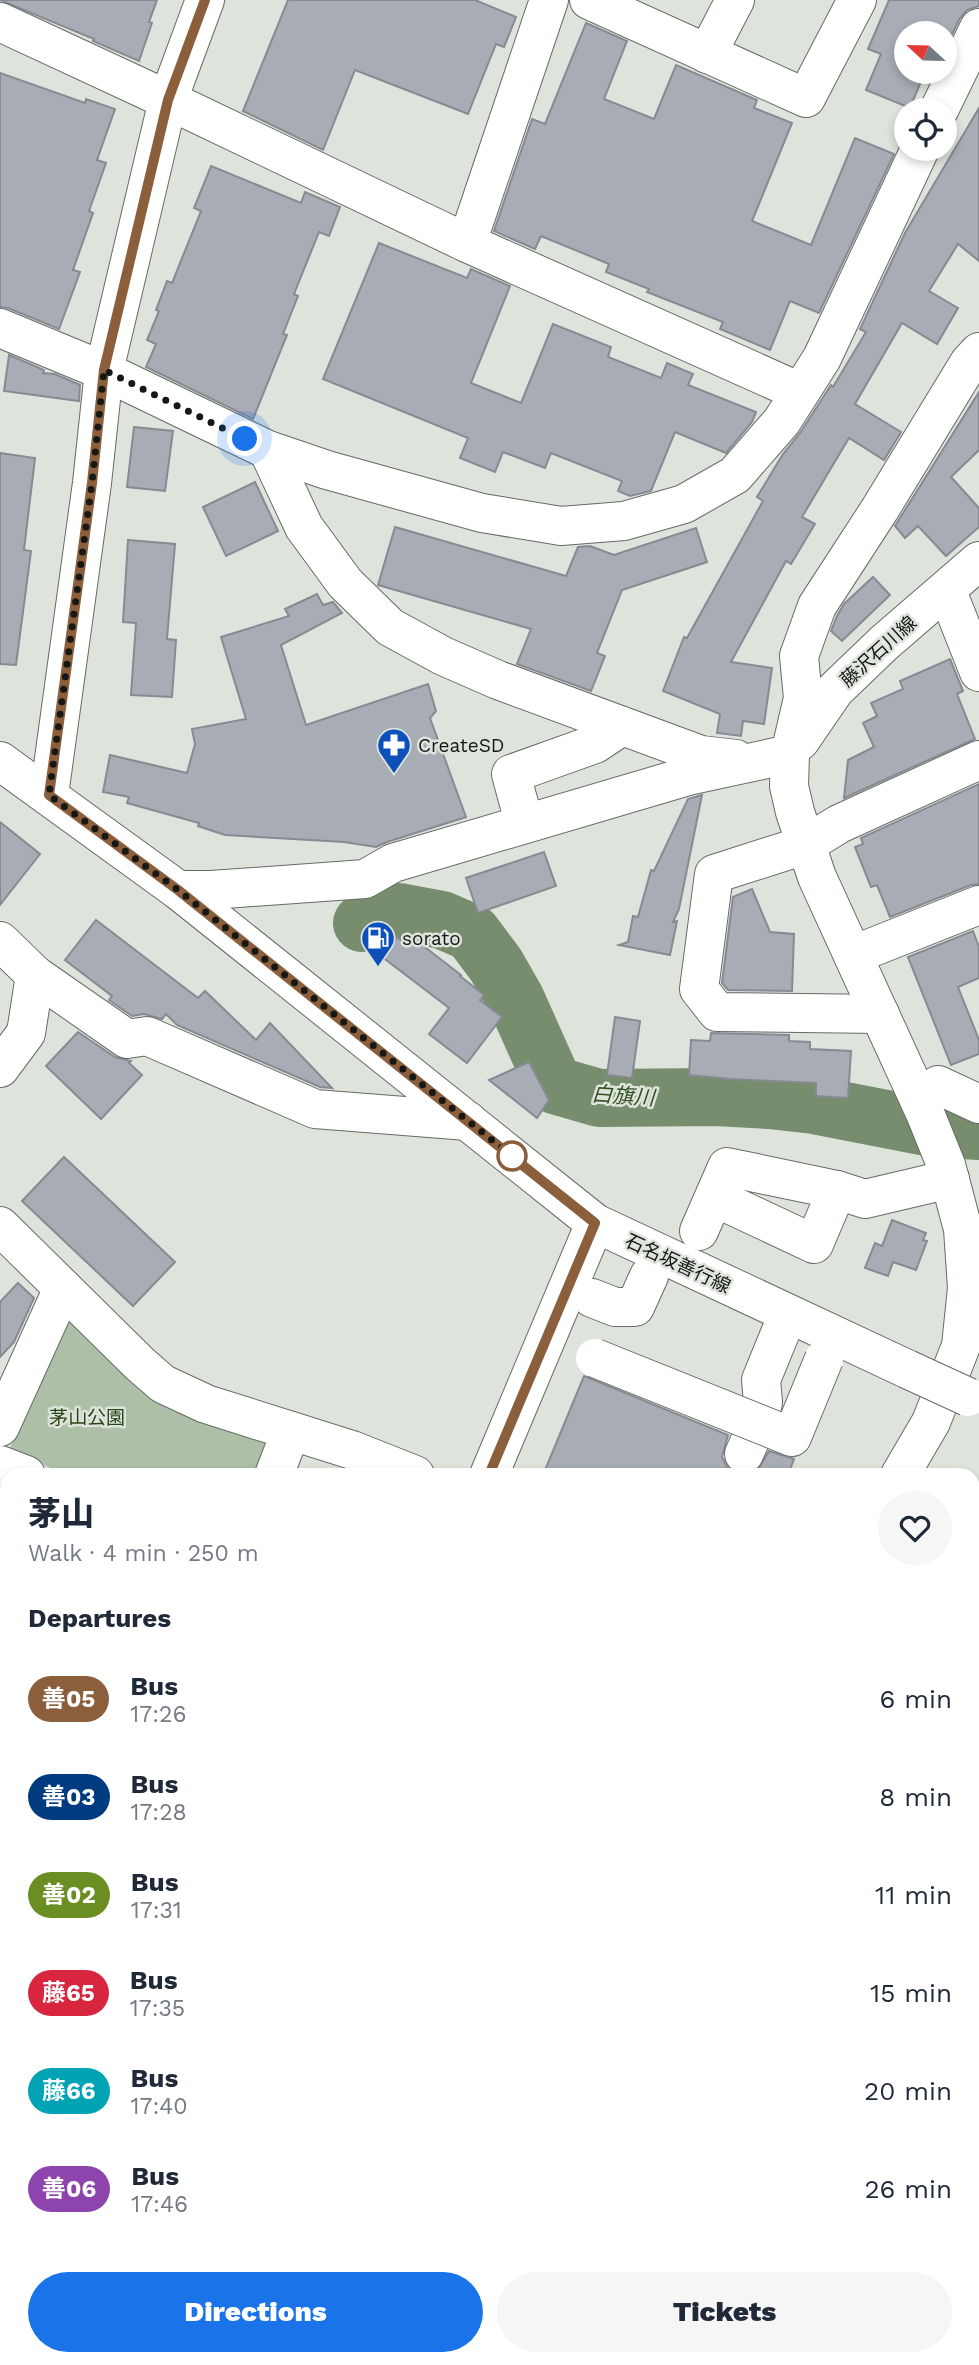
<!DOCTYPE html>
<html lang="en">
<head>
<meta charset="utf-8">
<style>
	:root { --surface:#fff; --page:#f6f6f7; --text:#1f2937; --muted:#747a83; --accent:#1a73e8 }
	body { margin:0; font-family:"Work Sans","Noto Sans JP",sans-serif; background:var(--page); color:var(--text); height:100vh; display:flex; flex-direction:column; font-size:26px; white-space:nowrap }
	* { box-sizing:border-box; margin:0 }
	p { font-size:23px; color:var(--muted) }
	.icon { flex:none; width:38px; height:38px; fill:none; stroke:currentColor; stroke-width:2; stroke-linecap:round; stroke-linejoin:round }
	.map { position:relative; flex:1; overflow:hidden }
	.panel { position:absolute; left:0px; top:1468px; width:980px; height:898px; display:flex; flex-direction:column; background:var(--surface); border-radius:21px 21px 0 0; box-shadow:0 4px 10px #0003 }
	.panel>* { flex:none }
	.badge { padding:0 14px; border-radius:23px; font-size:24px; line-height:46px }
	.needle { width:46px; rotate:292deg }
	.controls { position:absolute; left:894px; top:21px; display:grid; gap:14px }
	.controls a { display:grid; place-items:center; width:63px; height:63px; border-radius:50%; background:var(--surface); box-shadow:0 4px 10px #0003; font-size:35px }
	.you { position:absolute; width:35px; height:35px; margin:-18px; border:5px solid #fff; border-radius:50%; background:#1a73e8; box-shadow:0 0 0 10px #1a73e833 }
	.map>.badge { position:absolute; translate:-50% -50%; box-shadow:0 0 0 4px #fff }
	h2 { padding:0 28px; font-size:26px; line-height:63px }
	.round { display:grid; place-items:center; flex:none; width:74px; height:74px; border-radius:37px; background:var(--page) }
	.summary { display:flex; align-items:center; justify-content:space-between; height:119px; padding:0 28px }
	h1 { font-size:33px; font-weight:800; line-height:52px }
	.primary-button { display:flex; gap:14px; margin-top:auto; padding:14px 28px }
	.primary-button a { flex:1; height:80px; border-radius:42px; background:var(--accent); color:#fff; font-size:28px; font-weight:800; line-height:80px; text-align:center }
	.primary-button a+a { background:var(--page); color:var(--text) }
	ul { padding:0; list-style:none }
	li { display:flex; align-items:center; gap:21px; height:98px; padding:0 28px }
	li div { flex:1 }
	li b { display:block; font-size:26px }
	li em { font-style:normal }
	li .badge { min-width:77px; font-weight:700; text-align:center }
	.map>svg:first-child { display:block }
</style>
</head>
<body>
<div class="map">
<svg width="979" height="2365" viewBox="0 0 979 2365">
	<rect width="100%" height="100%" fill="#dee4dc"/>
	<path fill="#d0dacc" d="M979 2260V2365H882L887 2359H973V2266Z"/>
	<path fill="#aebfa7" d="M68 1316 269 1442 256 1475H67L9 1450Z"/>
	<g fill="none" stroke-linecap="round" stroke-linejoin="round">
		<path stroke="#778d6d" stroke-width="58" d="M362 923 375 916 399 912 442 920 472 933 496 965 516 1000 554 1085 599 1098 717 1097 769 1100 814 1105 932 1128 979 1131"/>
	</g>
	<g fill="#a8acb4" stroke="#868a92" stroke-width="2">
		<path d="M0 0H157L149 22 152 23 139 61 93 41 94 39Z"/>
		<path d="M288 0H475L516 17 504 47 496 44 468 114 355 70 323 150 243 111Z"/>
		<path d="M889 0H979V6L967 10 960 18 945 48V33H906V72H925L910 108 866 90 881 54 868 49Z"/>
		<path d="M586 23 627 41 604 99 654 119 676 65 757 100 754 108 792 123 752 221 811 245 855 138 894 154 819 313 790 301 770 350 720 329 723 322 647 292 649 289 606 272 609 264 541 236 535 249 494 231 532 119 545 124Z"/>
		<path d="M0 73 85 103 86 99 115 109 97 160 106 163 89 211 93 213 73 270 80 272 59 329 8 308 0 307Z"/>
		<path d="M979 108V261L958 244 929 291 958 308 937 344 902 323 855 404 901 432 884 460 849 438 802 517 815 524 791 564 786 561 731 662 772 668 764 724 743 721 741 736 717 733 720 714 663 691 684 637 687 638 763 501 757 497 783 454 800 433 831 385 833 387 866 332 860 329 905 233Z"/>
		<path d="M211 166 301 203 305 192 340 207 329 236 319 232 294 294 298 296 283 334 287 335 253 419 146 367 156 344 147 340 159 311 156 310 167 281 172 283 201 211 194 208Z"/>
		<path d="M379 243 467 278 471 269 510 286 471 383 521 403 553 324 611 347 608 357 661 378 667 363 693 374 688 385 756 412 752 422 726 453 675 432 651 491 630 496 618 491 622 481 551 453 545 468 503 452 495 472 460 458 468 438 323 379Z"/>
		<path d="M9 355 44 370 43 373 55 374 80 385 79 401 4 391Z"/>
		<path d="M979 392V450L951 477 979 508V527L946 556 918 526 905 538 895 526Z"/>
		<path d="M134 427 173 431 165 491 127 487Z"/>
		<path d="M0 453 35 458 24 550 31 551 16 665 0 664Z"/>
		<path d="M255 482 278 531 226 556 203 507Z"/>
		<path d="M395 527 566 576 578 547 590 546 614 555 696 528 707 562 622 590 597 653 605 656 591 691 517 664 531 629 378 585Z"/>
		<path d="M128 540 175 544 167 639 176 640 172 697 131 695 136 623 123 622Z"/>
		<path d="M873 577 890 595 842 641 831 631 837 616 844 604Z"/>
		<path d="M317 594 323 605 333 602 342 613 281 645 306 725 428 684 436 711 430 718 466 817 387 842 376 847 344 842 225 835 198 826 199 823 127 803 129 797 103 792 110 755 187 773 195 744 192 729 246 719 221 637 289 616 285 609Z"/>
		<path d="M950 659 963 691 957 694 975 739 844 798 848 760 874 747 863 723 877 716 871 703 903 689 900 681Z"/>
		<path d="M979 784V884L971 885 890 917 877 885 871 887 855 847 863 844 861 838Z"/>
		<path d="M702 795 679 909 673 922 677 921 670 955 619 945 628 942 633 916 638 917 651 870 654 871 688 799Z"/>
		<path d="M0 822 40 854 0 905Z"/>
		<path d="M544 852 556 886 478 913 466 878Z"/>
		<path d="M752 889 770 932 794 934 792 991 728 990 722 983 733 897Z"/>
		<path d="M96 920 198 998 205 991 256 1040 270 1023 332 1088 320 1087 177 1025 166 1014 162 1019 144 1014 132 1016 109 1000 112 996 65 960Z"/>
		<path d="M973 931 979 947V978L958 987 979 1040V1054L951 1065 908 957Z"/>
		<path d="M408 934 461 975 460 976 484 995 480 1000 502 1017 467 1063 429 1034 449 1008 381 956 397 937 403 942Z"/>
		<path d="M615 1017 640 1021 632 1078 607 1075Z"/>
		<path d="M78 1032 115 1057 131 1061 129 1063 142 1075 101 1119 46 1066Z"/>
		<path d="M711 1033 789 1035V1041L810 1042V1049L851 1051 848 1098 816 1096V1083L730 1079 689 1075 691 1040 710 1041Z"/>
		<path d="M529 1062 549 1100 537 1118 489 1080Z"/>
		<path d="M64 1157 175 1262 133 1306 22 1201Z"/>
		<path d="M892 1220 926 1233 923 1240 927 1241 916 1270 893 1262 888 1276 865 1268 875 1243 882 1246Z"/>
		<path d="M18 1283 34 1298 14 1342 0 1357V1302Z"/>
		<path d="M584 1376 728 1435 722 1457 727 1467 735 1474 743 1475H543Z"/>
		<path d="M769 1451 794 1459 788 1475H748L757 1471Z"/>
	</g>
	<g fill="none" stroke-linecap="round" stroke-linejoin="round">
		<g stroke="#666b64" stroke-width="40">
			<g id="minor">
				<path d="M589 0 806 98 857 0"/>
				<path d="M0 22 168 100 467 243 800 392"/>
				<path d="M707 54 735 0"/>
				<path d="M939 110 979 28"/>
				<path d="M467 243 549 0"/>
				<path d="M0 328 104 371 268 450 327 470 482 513 561 526 624 521 684 504 735 475 782 421 822 358 920 149"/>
				<path d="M268 450 304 527 345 583 390 627 443 656 498 680 701 755 736 759"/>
				<path d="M947 591 979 672"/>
				<path d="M800 741 835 690 884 643 979 561"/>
				<path d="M0 761 178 890 595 1223 907 1369"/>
				<path d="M49 795 92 483 104 371 168 100 205 0"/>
				<path d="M521 811 511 774 595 744 622 726"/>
				<path d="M178 890H211L365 879 393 863 688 776 790 754"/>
				<path d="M0 941 35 975 127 1039 147 1036 315 1109 468 1121"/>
				<path d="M853 955 979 905"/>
				<path d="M880 1014 717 1012 699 989 714 874 805 845 839 824 979 760"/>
				<path d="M0 1068 26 1033 35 975"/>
				<path d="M938 1085 979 1104"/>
				<path d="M837 1190 865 1199 950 1179"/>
				<path d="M0 1226 140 1364 163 1384 206 1404 352 1450 415 1475"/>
				<path d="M699 1231 727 1167 837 1190 814 1244 714 1197"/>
				<path d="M592 1298 615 1307H635L649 1276"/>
				<path d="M0 1427 63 1288"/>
				<path d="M744 1454 760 1418 763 1402 761 1380 788 1314"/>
				<path d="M0 1465 26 1475"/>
				<path d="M274 1475 291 1431"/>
				<path d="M489 1475 595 1223"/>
				<path d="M900 1475 931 1422 961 1346 967 1288 963 1229 946 1165 925 1113 817 877 795 812 789 786 790 754 803 698 799 656 817 606 880 509 969 363 979 352"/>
				<path d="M0 1676 7 1679"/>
				<path d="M0 1999 7 1985"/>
				<path d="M973 2162 979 2167"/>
				<path d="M0 2213 7 2221"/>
				<path d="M973 2232 979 2225"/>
				<path d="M0 2317 7 2313"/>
				<path d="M95 2365 99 2359"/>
				<path d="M321 2365 328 2359"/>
				<path d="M858 2365 863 2359"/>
			</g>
		</g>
		<use href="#minor" stroke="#fff" stroke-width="38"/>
		<g stroke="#666b64" stroke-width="40" stroke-linecap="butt">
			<g id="minor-bridge">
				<path d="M595 1358 792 1437 824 1359"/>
				<path d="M907 1369 968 1397"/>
			</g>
		</g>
		<use href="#minor-bridge" stroke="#fff" stroke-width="38"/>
	</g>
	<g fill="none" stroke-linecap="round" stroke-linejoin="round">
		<g stroke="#fff" stroke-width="16">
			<path id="line" d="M205 0 168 100 104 370 92 483 49 795 178 890 595 1223 489 1475"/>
		</g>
		<use href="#line" stroke="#8b5e3c" stroke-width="10"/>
		<path stroke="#161815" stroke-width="7" stroke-dasharray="0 12.6" d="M245 439 104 370 92 483 49 795 178 890 512 1156"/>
	</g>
	<defs>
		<g id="pharmacy-pin" transform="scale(1.75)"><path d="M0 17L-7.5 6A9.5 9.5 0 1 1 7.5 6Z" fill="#0e50ba" stroke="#dee4dc"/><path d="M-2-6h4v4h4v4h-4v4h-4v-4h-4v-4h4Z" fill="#fff"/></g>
		<g id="fuel-pin" transform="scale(1.75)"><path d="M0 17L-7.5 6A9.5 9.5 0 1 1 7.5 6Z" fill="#0e50ba" stroke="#dee4dc"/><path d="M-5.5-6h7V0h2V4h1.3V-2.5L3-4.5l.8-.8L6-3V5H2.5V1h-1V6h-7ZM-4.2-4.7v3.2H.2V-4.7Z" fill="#fff"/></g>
	</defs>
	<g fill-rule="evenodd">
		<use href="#pharmacy-pin" x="394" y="745"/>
		<use href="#fuel-pin" x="378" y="938"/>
	</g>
	<circle fill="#fff" stroke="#8b5e3c" stroke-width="3.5" cx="512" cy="1156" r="14"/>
	<g text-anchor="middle" stroke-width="5" stroke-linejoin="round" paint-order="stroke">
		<g font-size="19" fill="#161815" stroke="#dee4dc">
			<text transform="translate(878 651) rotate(-42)" y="7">藤沢石川線</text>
			<text transform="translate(678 1263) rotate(25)" y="7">石名坂善行線</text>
		</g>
		<g font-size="19" fill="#161815" stroke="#dee4dc" text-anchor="start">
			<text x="418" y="752">CreateSD</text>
			<text x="402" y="945">sorato</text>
		</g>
		<g font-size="19" fill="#274515" stroke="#dee4dc">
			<text x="87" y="1424">茅山公園</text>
		</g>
		<g font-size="21" font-style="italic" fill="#335122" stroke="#dee4dc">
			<text transform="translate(623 1096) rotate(4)" y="7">白旗川</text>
		</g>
	</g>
</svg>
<div class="controls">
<a><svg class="needle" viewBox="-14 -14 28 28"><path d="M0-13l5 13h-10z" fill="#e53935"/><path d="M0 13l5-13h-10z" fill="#747a83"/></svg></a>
<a><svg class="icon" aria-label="locate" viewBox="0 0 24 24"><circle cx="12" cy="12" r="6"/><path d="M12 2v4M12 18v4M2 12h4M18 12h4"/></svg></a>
</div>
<div class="you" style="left:245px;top:439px"></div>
<section class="panel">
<div class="summary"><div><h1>茅山</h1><p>Walk · 4 min · 250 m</p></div><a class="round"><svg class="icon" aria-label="heart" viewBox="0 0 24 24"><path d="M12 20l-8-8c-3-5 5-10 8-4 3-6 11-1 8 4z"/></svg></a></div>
<h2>Departures</h2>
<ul>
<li><span class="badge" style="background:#8b5e3c;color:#fff">善05</span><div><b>Bus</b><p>17:26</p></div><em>6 min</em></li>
<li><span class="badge" style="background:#003b80;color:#fff">善03</span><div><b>Bus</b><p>17:28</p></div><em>8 min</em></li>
<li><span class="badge" style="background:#6b8e23;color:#fff">善02</span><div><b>Bus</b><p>17:31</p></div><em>11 min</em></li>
<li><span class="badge" style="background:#d7263d;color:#fff">藤65</span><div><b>Bus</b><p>17:35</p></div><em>15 min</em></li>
<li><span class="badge" style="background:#00a3b4;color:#fff">藤66</span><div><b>Bus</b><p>17:40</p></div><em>20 min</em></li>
<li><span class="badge" style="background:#8e44ad;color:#fff">善06</span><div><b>Bus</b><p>17:46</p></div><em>26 min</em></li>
</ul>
<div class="primary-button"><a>Directions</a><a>Tickets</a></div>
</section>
</div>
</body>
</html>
